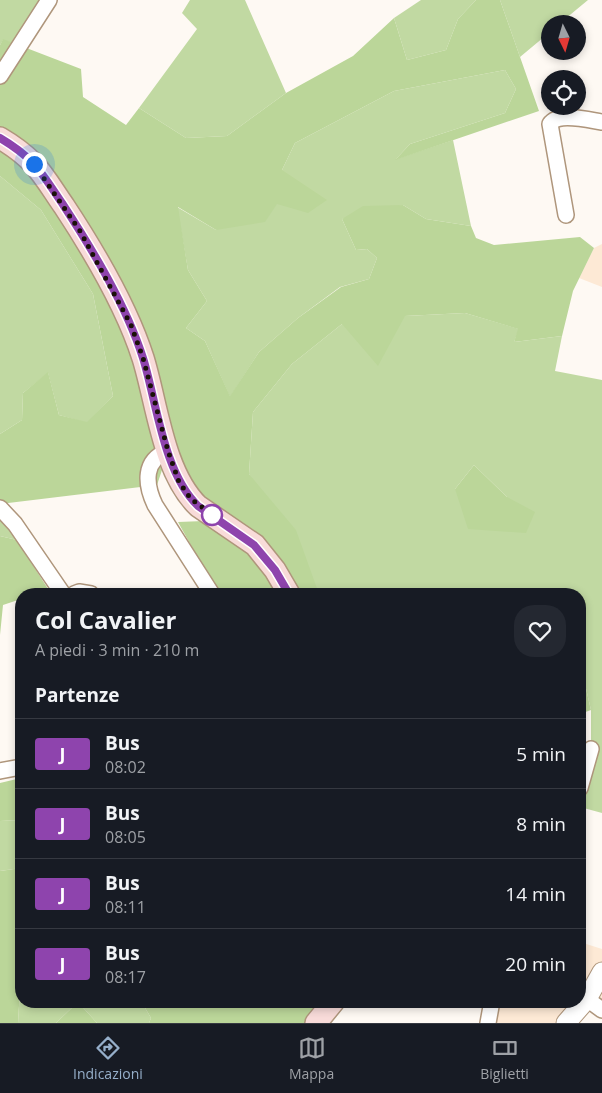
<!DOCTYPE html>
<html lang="it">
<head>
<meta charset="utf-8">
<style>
	:root { --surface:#171b24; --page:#242831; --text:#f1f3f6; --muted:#9ea1a6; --line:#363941; --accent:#96afca }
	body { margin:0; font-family:"Open Sans",sans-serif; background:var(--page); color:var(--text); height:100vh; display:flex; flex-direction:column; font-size:19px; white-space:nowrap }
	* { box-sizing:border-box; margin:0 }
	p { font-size:16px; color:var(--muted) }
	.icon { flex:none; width:28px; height:28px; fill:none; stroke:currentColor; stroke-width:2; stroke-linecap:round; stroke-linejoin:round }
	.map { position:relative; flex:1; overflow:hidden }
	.sheet { position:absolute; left:15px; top:588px; width:571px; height:420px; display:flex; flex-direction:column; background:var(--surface); border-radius:20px; box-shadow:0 2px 8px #0003 }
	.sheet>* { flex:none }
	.badge { padding:0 10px; border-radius:4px; font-size:18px; line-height:32px }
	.needle { width:32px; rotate:175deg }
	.fabs { position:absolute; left:541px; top:15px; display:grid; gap:10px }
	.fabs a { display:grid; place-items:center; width:45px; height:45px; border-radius:50%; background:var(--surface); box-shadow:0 2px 8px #0003; font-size:25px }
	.you { position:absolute; width:25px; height:25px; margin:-12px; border:4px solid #fff; border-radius:50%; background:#1a73e8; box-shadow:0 0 0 8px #1a73e833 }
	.map>.badge { position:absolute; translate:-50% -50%; box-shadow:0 0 0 2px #fff }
	h2 { padding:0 20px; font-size:19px; line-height:45px }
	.round { display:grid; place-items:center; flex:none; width:52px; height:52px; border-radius:20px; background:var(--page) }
	.head { display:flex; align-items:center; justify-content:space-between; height:85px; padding:0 20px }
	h1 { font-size:24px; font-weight:700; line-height:38px }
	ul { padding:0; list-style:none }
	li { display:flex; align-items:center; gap:15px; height:70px; padding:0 20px; border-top:1px solid var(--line) }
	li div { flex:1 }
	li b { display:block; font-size:19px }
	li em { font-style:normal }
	li .badge { min-width:55px; font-weight:700; text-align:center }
	.menu { display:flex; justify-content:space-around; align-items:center; height:70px; border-top:1px solid var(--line); background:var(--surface); font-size:14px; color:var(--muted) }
	.menu a { display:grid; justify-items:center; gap:2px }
	.menu .selected { color:var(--accent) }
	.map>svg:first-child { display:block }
</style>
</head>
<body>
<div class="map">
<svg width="602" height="1023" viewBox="0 0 602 1023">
	<rect width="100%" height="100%" fill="#fef9f3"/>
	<g fill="#fde9d5">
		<path d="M602 244V287L579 278 594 248Z"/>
		<path d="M580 942 602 949V1012L588 1003 568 1023H485L488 1001H580Z"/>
	</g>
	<g fill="#c1d9a2" fill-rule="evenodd">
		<path d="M0 0H41L12 43 3 40 0 45Z"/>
		<path d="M190 0H245L286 93 227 136 186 138 139 108 197 29 182 13Z"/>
		<path d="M421 0H476L458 19 446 50 407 60 394 18Z"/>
		<path d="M500 0H588L559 24H550V32L520 57Z"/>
		<path d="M505 70 516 89 505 113 410 144 396 159 453 140 471 226 426 219 403 205 342 219 356 250 367 249 377 258 369 279 340 287 298 318 259 352 230 397 205 341 186 328 207 301 188 270 177 207 216 230 282 170 295 143 394 91Z"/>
		<path d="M0 176 41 210 93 294 113 396 87 423 59 415 48 373 23 393 22 420 0 434Z"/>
		<path d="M465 313 519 329 514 342 562 336 555 371 602 380V813L580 807V788L591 749V710L580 663V594H319L249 474 253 412 292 364 342 324 405 316ZM474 465 507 497 455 489Z"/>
		<path d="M0 513 17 540 0 536Z"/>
		<path d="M21 820V868L0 871V821Z"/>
		<path d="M21 973V1001H141L151 1018 149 1023H97L78 1002 56 1023H18Z"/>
	</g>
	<g fill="#bbd699">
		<path d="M476 0H500L539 111 395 160 410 144 505 113 516 89 505 70 394 91 295 143 282 170 327 200 308 213 277 204 265 222 216 230 178 207 188 270 207 301 186 328 205 341 230 396 259 352 298 318 341 287 369 279 377 258 367 249 356 250 342 219 363 206 403 205 426 219 471 226 476 238 494 245 580 237 594 248 573 291 562 336 514 342 518 329 465 313 405 316 378 366 342 324 292 364 253 412 249 474 296 530 319 594H218L178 522 204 521 172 440 157 485 0 504V434L22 420 23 393 48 372 59 415 87 422 113 396 93 294 41 210 0 176V45L3 39 81 69 83 97 126 125 139 108 186 138 227 136 286 93 353 56 394 18 407 60 446 50 458 19Z"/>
		<path d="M474 465 507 497 535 512 526 533 468 529 455 489Z"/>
		<path d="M0 536 17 540 48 589 35 594H21V599L3 605 0 635Z"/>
		<path d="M580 663 591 710 580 714Z"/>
		<path d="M21 778V820L0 821V783Z"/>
		<path d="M21 868V973L18 1023H0V871Z"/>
		<path d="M141 1001H339L322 1023H149L151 1018Z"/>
		<path d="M78 1002 97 1023H56Z"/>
	</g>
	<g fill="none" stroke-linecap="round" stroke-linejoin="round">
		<g stroke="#af967c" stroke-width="18">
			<g id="minor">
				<path d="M0 76 49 0"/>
				<path d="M566 215 550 124C558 112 589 120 602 122"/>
				<path d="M168 451C143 460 145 484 155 505L212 594"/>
				<path d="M0 508 15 524 63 594"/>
				<path d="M74 594 79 592 91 594"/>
				<path d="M0 771 21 767"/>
				<path d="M580 788 591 749"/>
				<path d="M587 999 602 1010"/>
				<path d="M488 1023 492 1001"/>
			</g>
		</g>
		<g stroke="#af967c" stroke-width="21">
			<path id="tertiary" d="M566 1023 587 999 602 972"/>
		</g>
		<g stroke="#af967c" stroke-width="24">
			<g id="secondary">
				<path d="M0 138C12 145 23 153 33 163 45 176 54 192 64 206 93 250 127 308 143 358 157 403 163 472 198 506L255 545 275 570 289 594"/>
				<path d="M316 1023 334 1001"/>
			</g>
		</g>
		<use href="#minor" stroke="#fff" stroke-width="15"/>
		<use href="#tertiary" stroke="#fff" stroke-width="19"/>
		<use href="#secondary" stroke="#f8dbd9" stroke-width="21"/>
	</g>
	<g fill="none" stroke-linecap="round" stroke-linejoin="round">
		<g stroke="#fff" stroke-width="11">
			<path id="line" d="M0 138C12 145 23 153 33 163 44 175 53 190 62 203 92 249 126 305 143 358 157 403 163 472 198 506L254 545 275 570 289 594"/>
		</g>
		<use href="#line" stroke="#8e44ad" stroke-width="8"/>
		<path stroke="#191007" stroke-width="5" stroke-dasharray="0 9" d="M34 164 80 231 131 325 143 358 168 451 179 482 191 499 217 518 212 515"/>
	</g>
	<circle fill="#fff" stroke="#8e44ad" stroke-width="2.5" cx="212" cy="515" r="10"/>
</svg>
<div class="fabs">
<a><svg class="needle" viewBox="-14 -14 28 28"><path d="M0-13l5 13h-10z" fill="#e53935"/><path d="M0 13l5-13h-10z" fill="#9ea1a6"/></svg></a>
<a><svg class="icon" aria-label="locate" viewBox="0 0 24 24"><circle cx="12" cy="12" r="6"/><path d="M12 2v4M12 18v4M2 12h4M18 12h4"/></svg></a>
</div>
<div class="you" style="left:34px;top:164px"></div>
<section class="sheet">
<div class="head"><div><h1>Col Cavalier</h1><p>A piedi · 3 min · 210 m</p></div><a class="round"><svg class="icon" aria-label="heart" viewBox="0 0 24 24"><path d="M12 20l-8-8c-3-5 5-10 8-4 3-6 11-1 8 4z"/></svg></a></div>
<h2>Partenze</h2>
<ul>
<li><span class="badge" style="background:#8e44ad;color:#fff">J</span><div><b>Bus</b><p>08:02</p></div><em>5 min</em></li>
<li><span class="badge" style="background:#8e44ad;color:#fff">J</span><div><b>Bus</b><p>08:05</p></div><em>8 min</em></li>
<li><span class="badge" style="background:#8e44ad;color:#fff">J</span><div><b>Bus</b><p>08:11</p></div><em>14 min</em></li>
<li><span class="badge" style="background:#8e44ad;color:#fff">J</span><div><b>Bus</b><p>08:17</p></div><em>20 min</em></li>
</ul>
</section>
</div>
<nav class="menu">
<a class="selected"><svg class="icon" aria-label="directions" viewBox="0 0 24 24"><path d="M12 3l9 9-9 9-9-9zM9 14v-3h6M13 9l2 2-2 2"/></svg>Indicazioni</a>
<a><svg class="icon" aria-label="map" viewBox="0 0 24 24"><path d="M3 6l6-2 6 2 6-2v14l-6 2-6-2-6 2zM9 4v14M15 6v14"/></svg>Mappa</a>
<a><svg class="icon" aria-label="tickets" viewBox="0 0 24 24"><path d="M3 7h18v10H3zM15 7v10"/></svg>Biglietti</a>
</nav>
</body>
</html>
